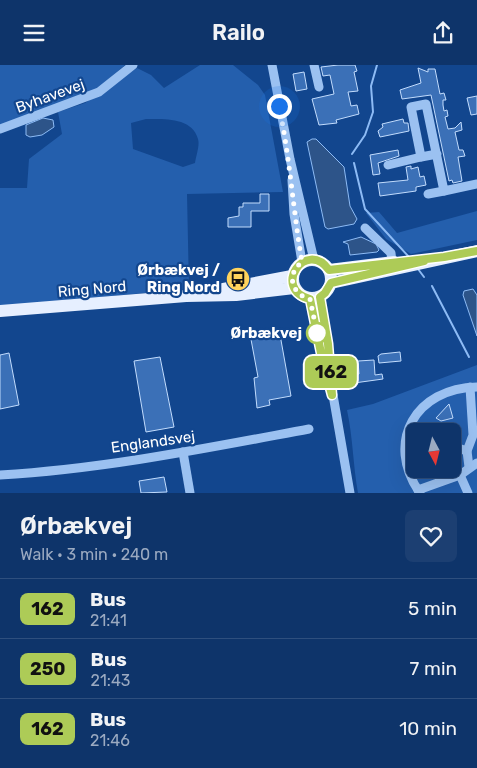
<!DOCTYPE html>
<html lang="en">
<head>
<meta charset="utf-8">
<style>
	:root { --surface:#0e346a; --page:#1c3f72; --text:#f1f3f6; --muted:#9baac1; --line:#2e4f7e }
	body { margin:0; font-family:Rubik,sans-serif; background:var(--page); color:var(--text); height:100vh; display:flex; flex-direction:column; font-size:19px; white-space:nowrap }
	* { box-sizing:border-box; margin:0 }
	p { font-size:16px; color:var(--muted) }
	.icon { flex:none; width:28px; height:28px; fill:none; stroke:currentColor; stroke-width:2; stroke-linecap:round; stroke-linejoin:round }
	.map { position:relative; height:428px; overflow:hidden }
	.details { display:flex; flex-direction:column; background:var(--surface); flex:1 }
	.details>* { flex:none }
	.badge { padding:0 10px; border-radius:8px; font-size:18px; line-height:32px }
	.needle { width:32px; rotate:173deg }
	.tools { position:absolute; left:406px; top:358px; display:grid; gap:10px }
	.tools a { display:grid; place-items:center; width:55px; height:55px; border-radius:8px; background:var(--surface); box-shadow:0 5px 20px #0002,0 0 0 1px var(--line); font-size:25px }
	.you { position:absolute; width:25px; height:25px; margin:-12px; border:4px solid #fff; border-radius:50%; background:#1a73e8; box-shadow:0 0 0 8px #1a73e833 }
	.map>.badge { position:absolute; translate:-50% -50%; box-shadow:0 0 0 2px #fff }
	.round { display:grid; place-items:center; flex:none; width:52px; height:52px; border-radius:8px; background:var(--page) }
	.headline { display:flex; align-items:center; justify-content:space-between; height:85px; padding:0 20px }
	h1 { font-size:24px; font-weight:600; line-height:38px }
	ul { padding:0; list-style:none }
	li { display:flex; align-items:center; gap:15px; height:60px; padding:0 20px; border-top:1px solid var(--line) }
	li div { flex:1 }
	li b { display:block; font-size:19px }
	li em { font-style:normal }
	li .badge { min-width:55px; font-weight:700; text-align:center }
	header { display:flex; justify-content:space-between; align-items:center; height:65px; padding:0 20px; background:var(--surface); font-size:22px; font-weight:600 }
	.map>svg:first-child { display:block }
</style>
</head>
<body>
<header><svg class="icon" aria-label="menu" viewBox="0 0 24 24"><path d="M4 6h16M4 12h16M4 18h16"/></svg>Railo<svg class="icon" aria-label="share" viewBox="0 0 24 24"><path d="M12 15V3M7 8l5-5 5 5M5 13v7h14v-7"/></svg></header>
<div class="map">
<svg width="477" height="428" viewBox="0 0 477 428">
	<rect width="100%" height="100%" fill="#12468e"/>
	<g fill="#245fad" fill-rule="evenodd">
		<path d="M0 0H125L96 25 0 60Z"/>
		<path d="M200 0H233L258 20 265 30 283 127 187 129 189 224 0 241V123H27L29 94 62 69 58 47 85 38 137 3 151 10 164 23ZM146 54C164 54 192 52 198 74 200 80 196 91 195 98L183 102 133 84 131 58Z"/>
		<path d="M477 146V175L411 189 386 174 366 148 379 147 397 168Z"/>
		<path d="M477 300V428H358C353 400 353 373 347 345L373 339ZM415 366H452V404H415Z"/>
	</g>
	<g fill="#2d5489" stroke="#8dbbf5">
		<path d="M43 53 53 55 54 62 42 70 30 72 26 70V60Z"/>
		<path d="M312 74H316L344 102 350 141 357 154 354 159 328 164 325 162 307 77Z"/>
		<path d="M361 172 376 179 379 185 377 187 350 190 348 179 343 177Z"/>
		<path d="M473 224 477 230V271L463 230 464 226Z"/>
	</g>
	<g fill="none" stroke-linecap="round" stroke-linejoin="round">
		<g stroke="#8dbbf5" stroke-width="2">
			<path d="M352 89 365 70 373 47 371 21 377 0"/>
			<path d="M354 98 365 144 409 192"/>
			<path d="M418 204 424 212"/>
			<path d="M432 221 469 292"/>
		</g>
	</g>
	<g fill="#3b70b7" stroke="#c2dcfd">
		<path d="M338 0H355L357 6 354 7 358 26 348 27 351 41 357 40 359 49 336 55 337 58 319 60 312 34 334 29 330 10 323 11 321 2Z"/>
		<path d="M418 3 428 7V4H435L440 29 444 28 446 35H443V40L444 46 447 45 448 51 445 52 448 64 455 63 461 57 462 65 455 67 459 85H463L465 91 458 92 462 116 453 118 452 115 449 116 431 30 402 34 400 25 421 18Z"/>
		<path d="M304 7 307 24 296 26 293 9Z"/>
		<path d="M477 31V49L471 50 467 33Z"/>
		<path d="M403 54 404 58H408L409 66 380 72 378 66 383 62 382 59Z"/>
		<path d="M398 85 399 91 378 98 380 109 373 110 370 90Z"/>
		<path d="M411 101V104L418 102 420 112 424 111 426 120 416 122V126L380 131 378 118 408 115 406 102Z"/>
		<path d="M260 129H269V146H251V162H228V153L239 151V142H243V138H260Z"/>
		<path d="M279 264 291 331 269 335 270 340 257 343 254 313 258 312 250 269Z"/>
		<path d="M400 287 401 296 379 298 378 291 381 289Z"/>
		<path d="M9 288 19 340 0 344V290Z"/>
		<path d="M160 292 174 362 146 367 134 296Z"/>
		<path d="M374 295 375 310 382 309 383 314 354 318 353 310 359 309 358 296Z"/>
		<path d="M449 339 453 353 441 356 436 353Z"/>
		<path d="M164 412 167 427 141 428 139 416Z"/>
	</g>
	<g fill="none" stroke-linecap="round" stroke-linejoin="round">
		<g stroke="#9bc1f1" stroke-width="9">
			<path d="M272 0 290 94 314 195"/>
			<path d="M314 0 319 22"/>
			<path d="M0 64 99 27 133 0"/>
			<path d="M437 89 421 92 411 42 426 39 444 126 477 119"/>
			<path d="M388 100 421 92"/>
			<path d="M292 115 294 149 302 197"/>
			<path d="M428 129 444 126"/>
			<path d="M365 163 391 188 392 197"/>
			<path d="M320 232 331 307"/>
			<path d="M310 234 321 288 333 330 350 428"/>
			<path d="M452 381 467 386"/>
			<path d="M183 387 190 428"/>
			<path d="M469 402 467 386 473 370 470 322"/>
			<path d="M0 410C104 404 207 383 309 364"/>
			<path d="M460 410 468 428"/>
			<path d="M418 425 460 410 477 398"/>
			<path d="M420 428C384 377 416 323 477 322"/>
		</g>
		<g stroke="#e6efff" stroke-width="12">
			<circle cx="312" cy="214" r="19"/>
			<path d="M329 205 394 197"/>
			<path d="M331 218 477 186"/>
			<path d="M218 225 292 211"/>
			<path d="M0 246 186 231 236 230 294 223"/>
		</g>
	</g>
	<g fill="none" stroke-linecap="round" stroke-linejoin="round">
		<g stroke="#fff" stroke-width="11">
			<path id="line" d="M424 196 331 218 325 228 320 232 328 279 332 330 321 288 310 234C271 224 306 173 329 205L444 192 477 186"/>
		</g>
		<use href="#line" stroke="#adcb57" stroke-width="8"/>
		<path stroke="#fff" stroke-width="5" stroke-dasharray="0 9" d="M279 41C290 93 293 145 302 197 286 209 291 229 310 234L317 268"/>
	</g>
	<defs>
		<g id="bus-disc" transform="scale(1.25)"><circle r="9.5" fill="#ffd35c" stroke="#12468e"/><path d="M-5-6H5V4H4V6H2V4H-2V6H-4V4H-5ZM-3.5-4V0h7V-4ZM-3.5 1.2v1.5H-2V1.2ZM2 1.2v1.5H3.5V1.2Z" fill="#111"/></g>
	</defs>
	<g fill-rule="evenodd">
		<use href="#bus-disc" x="238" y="214"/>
	</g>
	<circle fill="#fff" stroke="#adcb57" stroke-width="2.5" cx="317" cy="268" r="10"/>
	<g text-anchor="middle" stroke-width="4.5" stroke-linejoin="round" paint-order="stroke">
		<g font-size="15" fill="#fff" stroke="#12468e">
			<text transform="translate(50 31) rotate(-20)" y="5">Byhavevej</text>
			<text transform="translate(92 224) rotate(-5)" y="5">Ring Nord</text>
			<text transform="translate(153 377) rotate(-8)" y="5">Englandsvej</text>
		</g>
		<g font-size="15" font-weight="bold" fill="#fff" stroke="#12468e" text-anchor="end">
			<text x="220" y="210">Ørbækvej /<tspan x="220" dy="17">Ring Nord</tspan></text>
		</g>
		<g font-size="15" font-weight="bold" fill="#fff" stroke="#12468e" text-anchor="end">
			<text x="302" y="273">Ørbækvej</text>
		</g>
	</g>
</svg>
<div class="tools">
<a><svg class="needle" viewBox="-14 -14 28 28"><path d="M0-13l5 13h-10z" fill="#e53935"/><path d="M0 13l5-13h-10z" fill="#9baac1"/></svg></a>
</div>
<div class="you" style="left:279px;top:41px"></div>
<b class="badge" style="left:331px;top:307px;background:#adcb57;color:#111">162</b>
</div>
<section class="details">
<div class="headline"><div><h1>Ørbækvej</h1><p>Walk · 3 min · 240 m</p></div><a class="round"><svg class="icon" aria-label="heart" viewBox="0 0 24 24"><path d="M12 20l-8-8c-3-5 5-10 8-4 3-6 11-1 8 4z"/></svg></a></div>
<ul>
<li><span class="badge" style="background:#adcb57;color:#111">162</span><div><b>Bus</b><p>21:41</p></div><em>5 min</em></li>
<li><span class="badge" style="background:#adcb57;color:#111">250</span><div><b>Bus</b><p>21:43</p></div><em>7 min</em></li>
<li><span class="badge" style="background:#adcb57;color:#111">162</span><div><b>Bus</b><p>21:46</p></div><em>10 min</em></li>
</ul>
</section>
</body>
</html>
